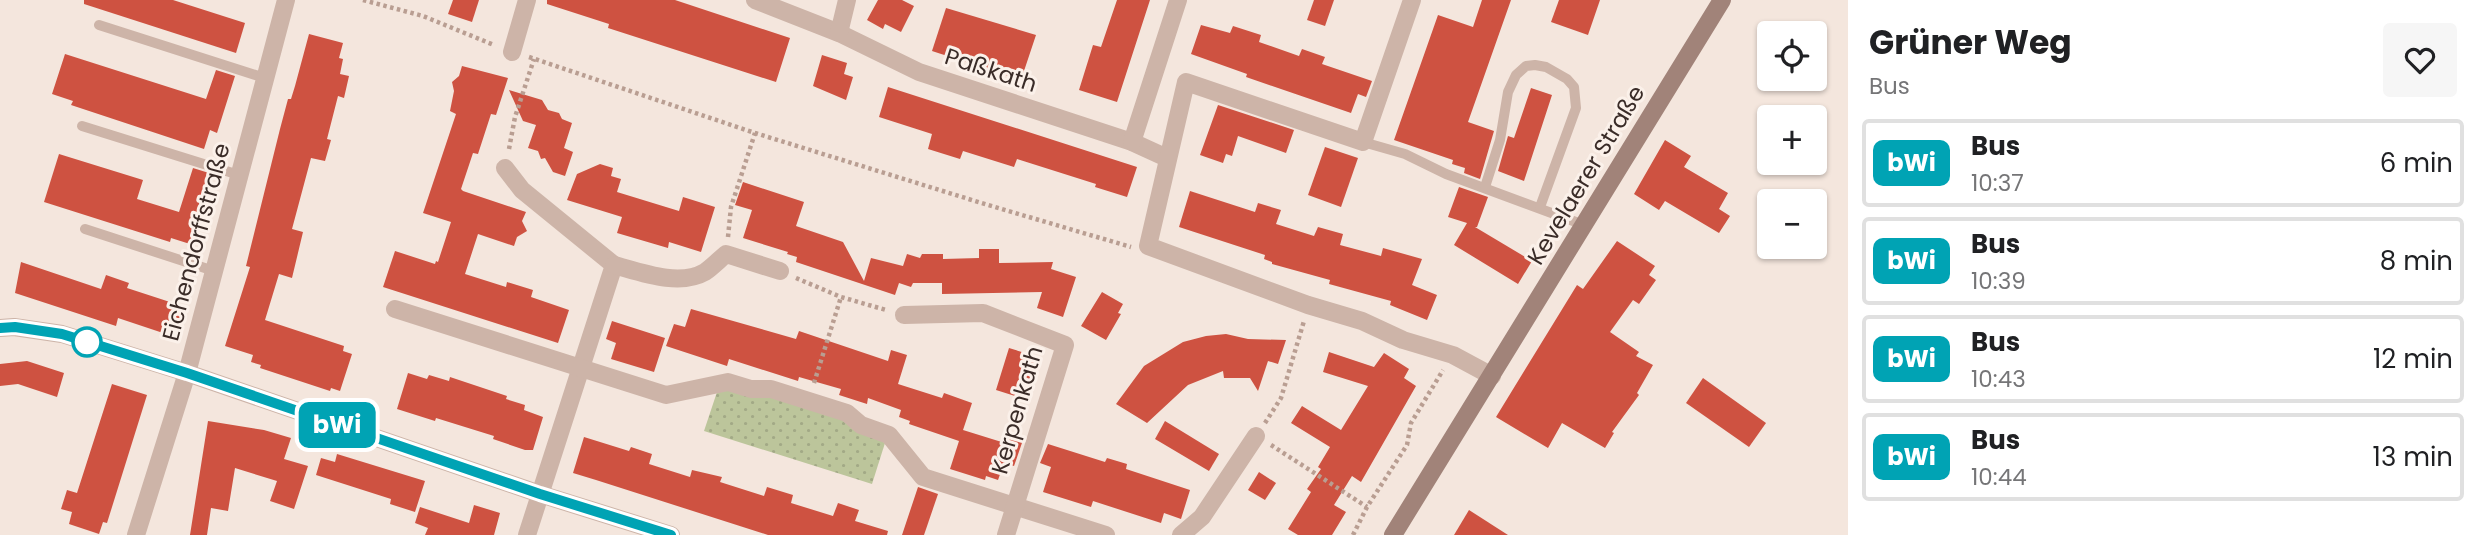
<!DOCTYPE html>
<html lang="en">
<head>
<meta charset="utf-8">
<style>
	:root { --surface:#fff; --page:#f6f6f6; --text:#202124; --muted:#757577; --line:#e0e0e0 }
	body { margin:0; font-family:Poppins,sans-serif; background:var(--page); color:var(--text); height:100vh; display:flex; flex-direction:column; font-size:26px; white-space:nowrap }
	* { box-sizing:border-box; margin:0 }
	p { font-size:23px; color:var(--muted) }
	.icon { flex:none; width:38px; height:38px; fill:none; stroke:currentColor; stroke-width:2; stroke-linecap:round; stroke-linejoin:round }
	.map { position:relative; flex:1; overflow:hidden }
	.drawer { display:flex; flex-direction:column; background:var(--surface); width:630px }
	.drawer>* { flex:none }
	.badge { padding:0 14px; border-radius:10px; font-size:24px; line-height:46px }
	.controls { position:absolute; left:1757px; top:21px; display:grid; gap:14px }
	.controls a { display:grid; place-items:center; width:70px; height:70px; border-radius:7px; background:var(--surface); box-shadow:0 2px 5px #0004; font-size:35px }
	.map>.badge { position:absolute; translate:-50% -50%; box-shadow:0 0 0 4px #fff }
	.round { display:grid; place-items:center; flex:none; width:74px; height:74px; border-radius:7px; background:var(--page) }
	.head { display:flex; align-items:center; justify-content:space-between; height:119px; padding:0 21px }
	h1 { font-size:33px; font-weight:700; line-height:52px }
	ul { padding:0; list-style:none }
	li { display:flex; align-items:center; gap:21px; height:88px; margin:0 14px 10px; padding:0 7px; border:4px solid var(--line); border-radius:7px }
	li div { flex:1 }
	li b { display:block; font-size:26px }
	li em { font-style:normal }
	li .badge { min-width:77px; font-weight:700; text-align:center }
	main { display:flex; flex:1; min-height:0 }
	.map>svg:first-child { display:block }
</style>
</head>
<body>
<main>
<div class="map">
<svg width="1848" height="535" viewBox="0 0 1848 535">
	<defs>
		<pattern id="park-dots" width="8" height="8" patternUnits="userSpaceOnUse" patternTransform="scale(1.75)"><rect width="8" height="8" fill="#bcc59b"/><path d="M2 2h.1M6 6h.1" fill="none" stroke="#a2a986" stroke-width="1.8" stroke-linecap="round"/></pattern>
	</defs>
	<rect width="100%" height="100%" fill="#f4e6dd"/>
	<path fill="url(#park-dots)" d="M730 389 767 394 845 419 885 443 872 484 704 431 717 392Z"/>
	<g fill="#ce5241">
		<path d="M84 0H173L245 23 236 53 84 4Z"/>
		<path d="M453 0H479L472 22 448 14Z"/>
		<path d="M547 0H675L790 38 776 82 608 28 609 24 547 4Z"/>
		<path d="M878 0H902L914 6 901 32 885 24 883 29 867 20Z"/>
		<path d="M1117 0H1150L1117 102 1079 90 1093 45 1101 47Z"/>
		<path d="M1314 0H1334L1325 26 1307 20Z"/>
		<path d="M1482 0H1511L1468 122 1494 131 1480 179 1464 173 1465 168 1452 164 1453 160 1394 140 1438 15 1473 27Z"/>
		<path d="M1559 0H1600L1588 35 1551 22Z"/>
		<path d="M946 8 1036 35 1021 80 932 51Z"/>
		<path d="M1201 25 1230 33 1233 26 1261 35 1259 42 1299 56 1302 49 1325 57 1322 64 1372 81 1366 97 1358 94 1351 113 1246 77 1247 74 1191 54Z"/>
		<path d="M309 34 343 43 339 58 343 59 340 74 349 76 344 98 338 96 327 139 331 140 325 161 311 158 292 229 303 232 292 278 279 274 265 320 344 346 343 351 352 354 340 391 331 388 330 391 260 368 261 365 251 362 253 355 225 346 250 267 246 266 280 129 288 99H291L295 86Z"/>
		<path d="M65 54 206 99 216 70 235 76 217 133 210 130 204 149 71 105 73 101 52 94Z"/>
		<path d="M822 55 847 63 844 74 853 77 846 100 813 86Z"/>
		<path d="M462 66 508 78 496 115 491 114 478 154 473 153 461 189 463 191 526 212 522 221 527 231 517 237 514 246 478 234 465 274 506 287 507 282 533 290 531 297 569 310 558 343 383 287 395 251 435 264 436 261 438 262 451 222 423 213 456 114 450 111 454 91 452 82 459 76Z"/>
		<path d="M888 87 1137 167 1127 197 1095 187 1096 184 1017 159 1014 167 963 151 960 159 928 149 932 134 879 117Z"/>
		<path d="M1531 88 1552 95 1524 181 1498 171 1508 136 1514 138Z"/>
		<path d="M509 90 542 100 548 110 559 113 562 119 572 123 564 148 573 152 565 176 553 172 545 158 541 159 538 151 528 148 536 125 523 121Z"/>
		<path d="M1218 105 1294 130 1286 153 1238 136 1232 156 1226 154 1223 163 1200 155Z"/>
		<path d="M1665 140 1691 156 1684 167 1728 193 1719 209 1730 216 1719 233 1665 201 1659 210 1634 194Z"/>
		<path d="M1325 147 1358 158 1341 207 1308 195Z"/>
		<path d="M59 154 143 180 137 199 179 212 193 168 212 174 190 244 171 238 170 242 44 202Z"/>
		<path d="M600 164 613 168 611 176 621 179 617 192 679 211 683 197 715 207 701 252 669 242 668 248 617 233 622 217 567 200 577 174Z"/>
		<path d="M743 182 804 202 796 226 843 242 864 281 871 258 903 266 907 254 920 258 922 254H943V259L979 258V249H999V263L1053 262 1051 269 1076 277 1063 317 1037 308 1042 292 942 294V283H913L911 287 899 283 895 295 796 262 797 257 787 254 788 252 743 238 752 210 735 205Z"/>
		<path d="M1459 187 1488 197 1477 227H1475L1532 261 1518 284 1454 245 1467 223 1448 217Z"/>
		<path d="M1190 191 1255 212 1258 203 1281 210 1276 224 1314 236 1318 227 1343 234 1340 245 1381 256 1383 248 1422 259 1412 285 1437 295 1427 320 1390 305 1391 301 1329 284 1330 280 1272 264V262L1264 259 1265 255 1179 227Z"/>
		<path d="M1617 241 1655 266 1649 275 1656 280 1639 304 1633 300 1610 332 1639 352 1636 356 1653 365 1637 393 1639 395 1612 432 1614 433 1605 448 1562 423 1548 448 1496 417 1577 285 1583 289Z"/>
		<path d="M21 262 101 289 106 275 129 283 127 288 173 303 171 308 184 312 177 335 164 330 163 333 118 318 116 326 15 293Z"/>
		<path d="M1102 292 1123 304 1118 313 1121 314 1106 340 1081 326Z"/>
		<path d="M691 309 796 339 799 331 888 361 891 350 907 355 898 384 942 398 944 393 972 403 963 430 1008 444 1012 433 1024 437 1014 466 1004 463 998 480 986 476 985 480 950 469 959 441 909 424 910 421 899 417 901 410 868 398 867 404 839 395 841 389 799 377 798 381 729 359 727 366 666 346 674 324 685 327Z"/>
		<path d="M612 321 665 338 654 372 611 359 616 343 606 339Z"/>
		<path d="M1226 334 1248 339 1286 340 1278 364 1268 361 1258 391 1250 378H1224L1223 371 1188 385 1147 423 1116 404 1144 366 1183 342 1206 336Z"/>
		<path d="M1009 348 1038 357 1028 389 1018 386 1015 396 996 390Z"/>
		<path d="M1329 352 1374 367 1384 353 1409 369 1404 378 1416 386 1361 482 1352 476 1334 505 1346 512 1332 535H1298L1288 529 1311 492 1307 489 1321 469 1318 467 1330 447 1291 423 1302 406 1341 430 1368 386 1323 372Z"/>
		<path d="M27 361 64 373 57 397 18 384 0 386V364Z"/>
		<path d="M408 373 427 379 429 375 449 381 450 377 507 396 506 399 525 405 524 410 543 417 533 450H525L493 439 494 436 436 418 435 421 397 409Z"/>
		<path d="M1703 378 1766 423 1749 447 1686 403Z"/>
		<path d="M112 384 147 395 107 523 103 522 99 534 69 524 72 512 61 509 67 490 77 493Z"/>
		<path d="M208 421 264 430 291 438 284 459 308 466 294 509 270 501 277 481 235 468 228 511 211 508 207 535H190Z"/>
		<path d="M1165 421 1219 454 1209 471 1155 439Z"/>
		<path d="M584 437 629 451 631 447 652 454 649 464 690 477 692 470 722 477 720 482 764 496 767 487 793 495 791 503 833 516 838 503 859 510 855 521 888 531 887 535H768L596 480 573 473Z"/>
		<path d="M1048 444 1105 462 1107 458 1127 464 1126 469 1190 490 1181 519 1164 513 1161 523 1093 501 1091 507 1043 492 1051 467 1040 463Z"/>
		<path d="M337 454 425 481 415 512 390 504 391 499 316 475 321 458 335 462Z"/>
		<path d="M1259 472 1276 483 1265 500 1248 490Z"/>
		<path d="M918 487 938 494 924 535H902Z"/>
		<path d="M474 505 500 513 494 535H425L428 528 415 523 420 507 469 523Z"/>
		<path d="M1469 510 1508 535H1454Z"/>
	</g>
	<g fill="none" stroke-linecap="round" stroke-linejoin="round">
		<g stroke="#b99e92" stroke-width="4.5" stroke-dasharray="3.5 3.5" stroke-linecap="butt">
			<path d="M363 0 423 16 494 45"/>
			<path d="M529 57 755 133 988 205 1131 247"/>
			<path d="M509 149 515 117 534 59"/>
			<path d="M728 237 731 207 755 133"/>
			<path d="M796 278 841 297 886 310"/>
			<path d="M814 383 841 297"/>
			<path d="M1265 423 1281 398 1304 321"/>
			<path d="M1271 445 1367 507"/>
			<path d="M1353 535 1367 507 1407 445 1411 423 1443 370"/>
		</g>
		<g stroke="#cdb4a8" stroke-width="10">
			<path d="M99 25 265 78"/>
			<path d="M82 126 239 175"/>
			<path d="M1363 142 1405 154 1446 174 1584 225"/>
			<path d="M1485 187 1500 140 1508 92 1516 75 1526 66 1535 65 1546 67 1567 79 1574 87 1576 108 1540 207"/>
			<path d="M85 229 214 271"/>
		</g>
		<g stroke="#cdb4a8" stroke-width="18">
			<path d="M755 0 839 33 919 72 1132 142 1167 158"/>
			<path d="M1412 0 1363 142 1186 82 1148 246 1308 305 1362 321 1403 340 1453 355 1492 376"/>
			<path d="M839 33 847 0"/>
			<path d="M512 52 527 0"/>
			<path d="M1132 142 1178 0"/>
			<path d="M505 168 522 190 614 265 527 535"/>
			<path d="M614 265C640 272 679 287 705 272 712 267 719 260 726 254L780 271"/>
			<path d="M395 309 666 395 728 382 751 389H771L847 413 861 425 889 435 923 477 1106 535"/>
			<path d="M904 315 983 313 1065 345 1006 535"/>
			<path d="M0 328 14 327 62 334 187 373 540 494 671 535"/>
			<path d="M136 535 187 373 286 0"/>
			<path d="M1181 535 1202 517 1256 436"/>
		</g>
		<path stroke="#a18379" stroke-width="18" d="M1393 535 1722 0"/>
	</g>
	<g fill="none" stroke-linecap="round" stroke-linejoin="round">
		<g stroke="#fff" stroke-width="16">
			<path id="line" d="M0 328 15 327 62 334 187 373 540 494 671 535"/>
		</g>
		<use href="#line" stroke="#00a3b4" stroke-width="10"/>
	</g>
	<circle fill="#fff" stroke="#00a3b4" stroke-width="3.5" cx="87" cy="342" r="14"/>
	<g text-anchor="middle" stroke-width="6" stroke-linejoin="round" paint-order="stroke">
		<g font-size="23" fill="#3a2c28" stroke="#fbf1ea">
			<text transform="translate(991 70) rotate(18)" y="8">Paßkath</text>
			<text transform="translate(1586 175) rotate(-59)" y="8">Kevelaerer Straße</text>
			<text transform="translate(196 242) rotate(-75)" y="8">Eichendorffstraße</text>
			<text transform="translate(1017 410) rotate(-74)" y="8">Kerpenkath</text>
		</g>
	</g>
</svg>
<div class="controls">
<a><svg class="icon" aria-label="locate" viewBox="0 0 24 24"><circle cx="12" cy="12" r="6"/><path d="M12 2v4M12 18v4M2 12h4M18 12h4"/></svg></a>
<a>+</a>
<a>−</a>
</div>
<b class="badge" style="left:337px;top:425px;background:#00a3b4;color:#fff">bWi</b>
</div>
<section class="drawer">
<div class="head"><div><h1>Grüner Weg</h1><p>Bus</p></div><a class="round"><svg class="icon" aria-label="heart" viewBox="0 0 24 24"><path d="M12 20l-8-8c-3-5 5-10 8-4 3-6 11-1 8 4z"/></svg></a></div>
<ul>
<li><span class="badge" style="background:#00a3b4;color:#fff">bWi</span><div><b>Bus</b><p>10:37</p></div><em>6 min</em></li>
<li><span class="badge" style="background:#00a3b4;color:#fff">bWi</span><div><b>Bus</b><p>10:39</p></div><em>8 min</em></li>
<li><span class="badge" style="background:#00a3b4;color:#fff">bWi</span><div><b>Bus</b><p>10:43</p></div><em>12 min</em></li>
<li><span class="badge" style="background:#00a3b4;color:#fff">bWi</span><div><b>Bus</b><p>10:44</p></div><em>13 min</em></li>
</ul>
</section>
</main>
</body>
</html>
